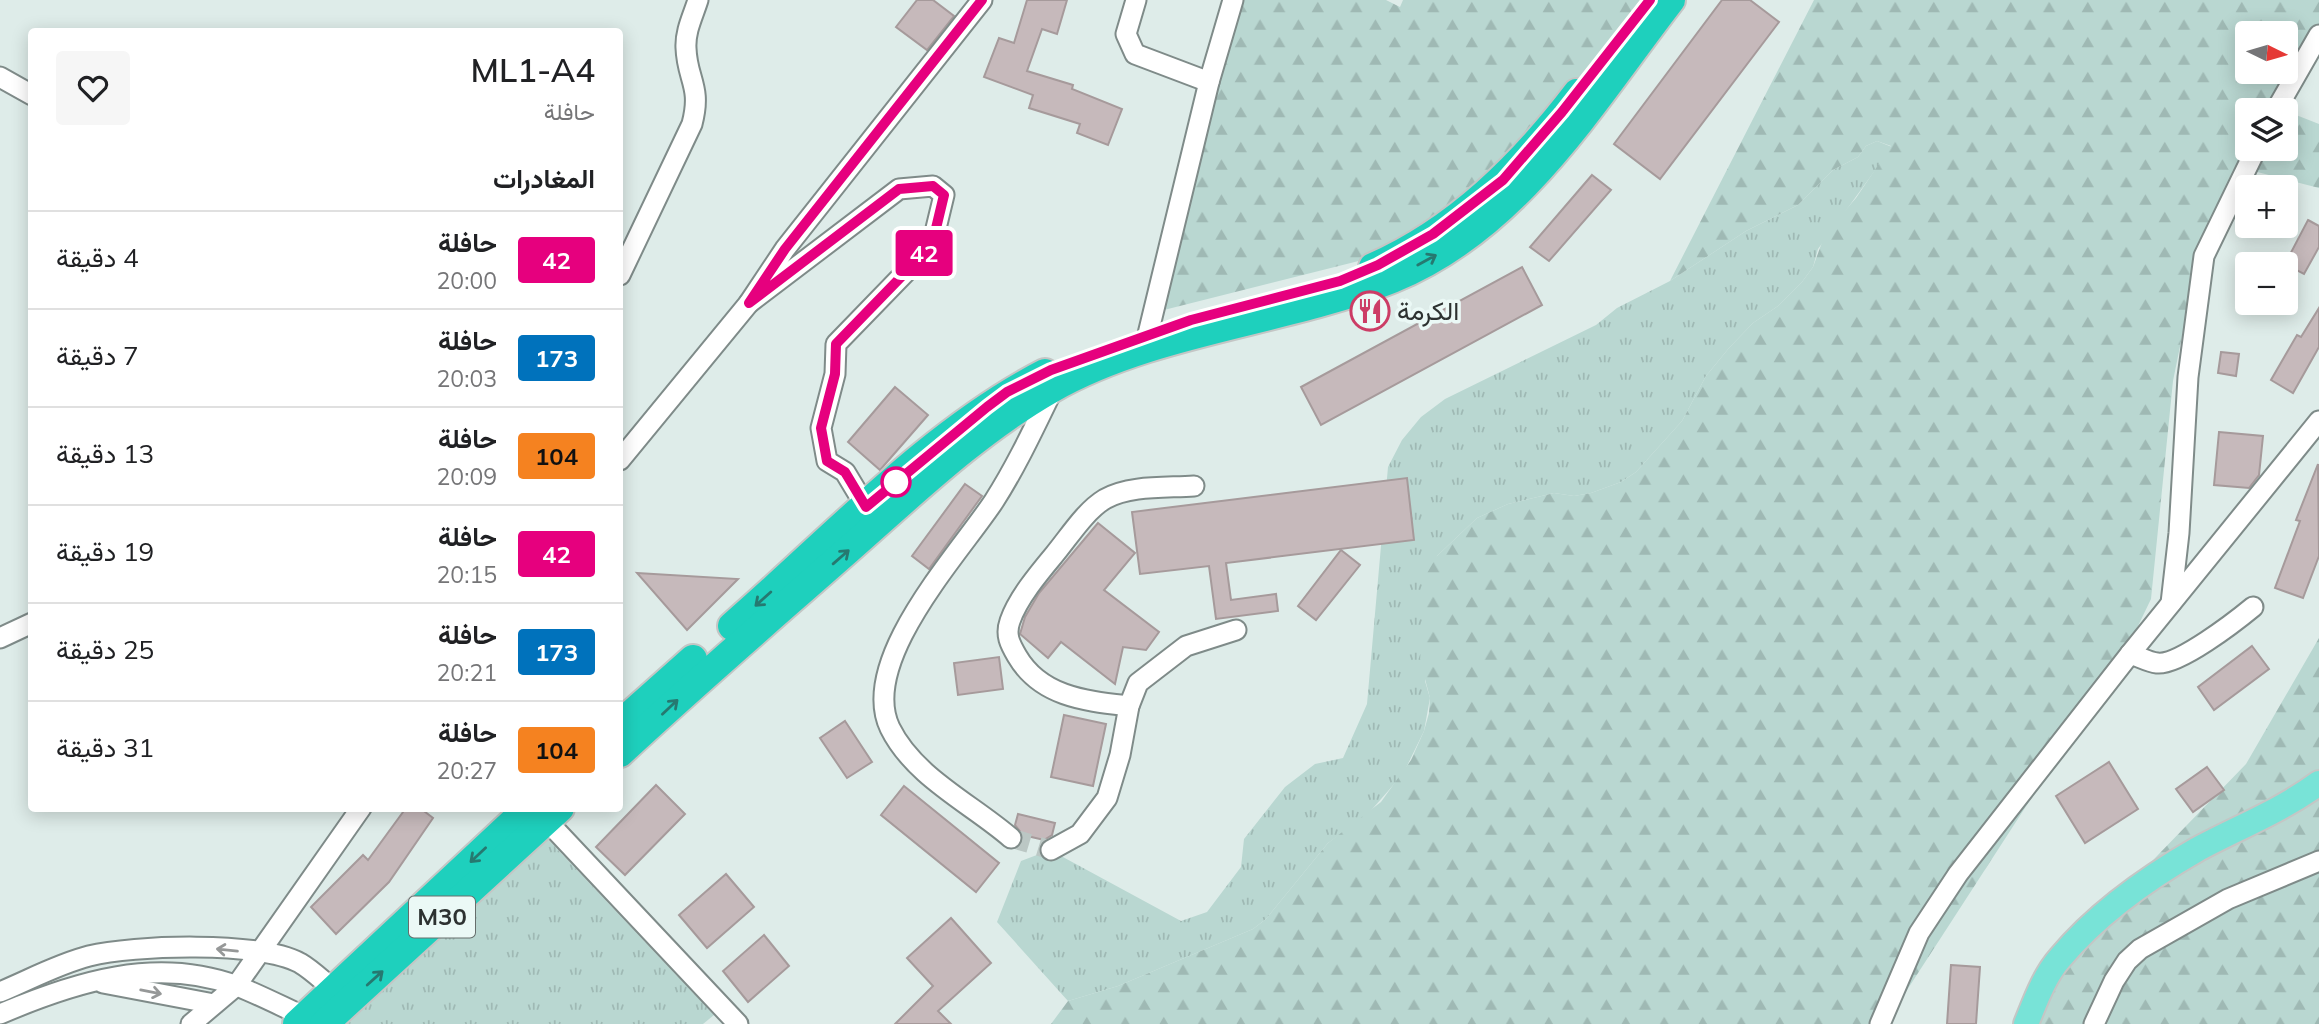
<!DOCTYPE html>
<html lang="ar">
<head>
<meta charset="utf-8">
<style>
	:root { --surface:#fff; --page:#f6f6f6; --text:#202124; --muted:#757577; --line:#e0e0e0 }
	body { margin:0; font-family:Mulish,Vazirmatn,sans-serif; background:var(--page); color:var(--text); direction:rtl; height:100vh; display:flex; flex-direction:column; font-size:26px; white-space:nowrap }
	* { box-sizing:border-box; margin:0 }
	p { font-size:23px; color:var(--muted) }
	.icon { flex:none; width:38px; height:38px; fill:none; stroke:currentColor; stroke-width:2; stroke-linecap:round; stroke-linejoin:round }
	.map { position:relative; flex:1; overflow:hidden; direction:ltr }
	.details { position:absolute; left:28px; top:28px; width:595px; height:784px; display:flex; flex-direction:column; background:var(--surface); border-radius:7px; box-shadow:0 4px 18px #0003; direction:rtl }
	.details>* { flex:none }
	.badge { padding:0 14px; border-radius:5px; font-size:24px; line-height:46px }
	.needle { width:46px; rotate:95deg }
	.fabs { position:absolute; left:2235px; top:21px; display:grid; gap:14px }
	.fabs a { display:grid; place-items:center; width:63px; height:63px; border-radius:7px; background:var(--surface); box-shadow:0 4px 18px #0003; font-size:35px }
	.map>.badge { position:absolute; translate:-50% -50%; box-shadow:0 0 0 4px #fff }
	h2 { padding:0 28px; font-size:26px; line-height:63px }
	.round { display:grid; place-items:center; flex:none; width:74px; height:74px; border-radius:7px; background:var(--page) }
	.overview { display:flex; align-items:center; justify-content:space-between; height:119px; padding:0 28px }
	h1 { font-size:33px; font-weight:600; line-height:52px }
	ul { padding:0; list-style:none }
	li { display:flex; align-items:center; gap:21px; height:98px; padding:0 28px; border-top:2px solid var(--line) }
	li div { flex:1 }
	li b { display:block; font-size:26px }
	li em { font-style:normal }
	li .badge { min-width:77px; font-weight:700; text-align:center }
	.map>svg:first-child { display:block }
</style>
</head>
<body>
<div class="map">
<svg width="2319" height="1024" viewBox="0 0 2319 1024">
	<defs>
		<pattern id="grass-tufts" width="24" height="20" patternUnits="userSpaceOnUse" patternTransform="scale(1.75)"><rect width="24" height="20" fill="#b9d7d1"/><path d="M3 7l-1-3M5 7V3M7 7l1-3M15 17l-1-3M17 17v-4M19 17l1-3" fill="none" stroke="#9fb9b4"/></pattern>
		<pattern id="forest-firs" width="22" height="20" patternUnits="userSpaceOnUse" patternTransform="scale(1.75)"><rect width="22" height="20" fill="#b9d7d1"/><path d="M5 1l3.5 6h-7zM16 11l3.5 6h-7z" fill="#9fb9b4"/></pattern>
	</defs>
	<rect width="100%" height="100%" fill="#deece9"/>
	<g fill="url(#grass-tufts)">
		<path d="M1877 141 1892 147 1818 249 1813 267 1802 282 1778 306 1753 323 1729 348 1706 376 1682 421 1636 472 1621 482 1591 493 1574 496 1554 493 1508 504 1477 518 1437 556 1425 681 1430 698 1424 731 1403 774 1367 815 1328 843 1266 919 1253 929 1118 986 1068 1001 997 922 1021 861 1050 850 1181 921 1207 912 1241 867 1244 839 1285 787 1315 764 1343 758 1367 704 1388 467 1402 440 1421 417 1445 399 1596 325 1617 308 1670 281 1746 231 1798 205 1833 170 1858 157 1866 146Z"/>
		<path d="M543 834 714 1015 703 1024H337Z"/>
	</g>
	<g fill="url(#forest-firs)" fill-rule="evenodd">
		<path d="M1236 0H1386L1400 7 1403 0H1672L1462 235 1156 312Z"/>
		<path d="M1814 0H2319V46L2282 110H2247V149H2286V111L2319 124V188L2242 168 2198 257 2173 381 2151 599 2124 655 1885 1024H1051L1068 1001 1118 986 1253 929 1266 919 1328 843 1381 802 1411 760 1424 731 1429 713 1430 698 1420 660 1427 573 1437 556 1477 518 1508 504 1554 493 1574 496 1591 493 1621 482 1636 472 1682 421 1706 376 1729 348 1753 323 1778 306 1802 282 1813 267 1825 234 1856 198 1891 146 1877 141 1866 146 1858 157 1833 170 1798 205 1746 231 1670 281ZM2247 33H2286V72H2247Z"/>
		<path d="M2319 638V1024H2027L2068 948 2246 764Z"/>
	</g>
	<g fill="#c6b9bb" stroke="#a69a9b" stroke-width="2">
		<path d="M917 0H933L954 16 927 50 896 27Z"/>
		<path d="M1027 0H1067L1057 34 1042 29 1027 71 1073 85 1072 89 1122 109 1108 145 1077 133 1080 124 1029 108 1033 95 984 77 999 38 1014 43Z"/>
		<path d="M1722 0H1750L1779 22 1660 179 1614 144Z"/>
		<path d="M1592 175 1611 190 1549 261 1530 247Z"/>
		<path d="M2308 220 2319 226V247L2304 274 2285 264Z"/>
		<path d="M1522 267 1542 305 1321 425 1301 387Z"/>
		<path d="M2319 308V347L2293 393 2271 380 2297 335 2301 337Z"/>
		<path d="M2221 352 2239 354 2236 376 2218 373Z"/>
		<path d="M895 387 928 415 880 470 848 442Z"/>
		<path d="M2219 432 2263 436 2259 475 2249 488 2214 485Z"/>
		<path d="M2318 464 2319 556 2303 598 2275 588 2300 521 2296 520Z"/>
		<path d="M1407 478 1414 540 1226 563 1231 600 1276 594 1278 611 1216 619 1209 566 1140 574 1132 512Z"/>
		<path d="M965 484 982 496 929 569 912 556Z"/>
		<path d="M1098 523 1135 553 1104 590 1159 632 1146 650 1123 647 1115 684 1061 642 1048 658 1020 634 1025 617 1039 593Z"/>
		<path d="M1341 550 1360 565 1316 620 1298 606Z"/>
		<path d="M637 573 738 579 687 630Z"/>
		<path d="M2252 646 2269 669 2214 710 2198 687Z"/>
		<path d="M999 657 1003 689 958 695 954 663Z"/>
		<path d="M1064 715 1106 724 1093 786 1051 777Z"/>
		<path d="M845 721 872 762 847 778 820 738Z"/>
		<path d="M2109 762 2138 809 2085 843 2056 796Z"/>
		<path d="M2207 767 2224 790 2193 812 2176 789Z"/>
		<path d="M656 785 685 814 625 875 596 847Z"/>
		<path d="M904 786 999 863 976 892 881 815Z"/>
		<path d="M406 808H420L433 818 389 882 336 934 311 907 363 855 368 860Z"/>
		<path d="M1018 814 1055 823 1052 835 1044 840 1023 835 1015 825Z"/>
		<path d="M726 874 754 907 707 948 679 915Z"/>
		<path d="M951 918 991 963 938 1011 951 1024H895L933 986 907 958Z"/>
		<path d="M764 935 789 966 748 1002 723 971Z"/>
		<path d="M1951 965 1980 967 1976 1024H1947Z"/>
	</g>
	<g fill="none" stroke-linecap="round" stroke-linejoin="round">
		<path stroke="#bbc7c4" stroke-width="19" stroke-dasharray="19 10" stroke-linecap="butt" d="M1011 838 1051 850"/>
		<g stroke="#7f8b89" stroke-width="23">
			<g id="minor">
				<path d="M1136 0 1126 34 1135 54 1209 82"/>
				<path d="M0 77 32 95"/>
				<path d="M2276 110 2319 35"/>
				<path d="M620 275 692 124C702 86 687 80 686 48 685 31 693 16 698 0"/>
				<path d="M749 303 899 189 933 186 944 195 932 245 836 344 835 374 821 428 827 461 845 472 866 507"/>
				<path d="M1148 334 1209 82 1233 0"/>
				<path d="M620 460 749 303 785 249 982 0"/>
				<path d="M2171 603 2179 533 2188 377 2204 256 2256 149"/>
				<path d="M0 638 32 623"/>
				<path d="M2130 654C2138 656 2148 662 2157 663 2178 666 2236 621 2253 607"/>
				<path d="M1129 706C1086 701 1041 697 1017 656 1010 644 1005 635 1010 621 1018 598 1039 573 1054 555 1069 537 1085 511 1105 499 1130 485 1166 488 1194 486"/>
				<path d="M547 821 738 1024"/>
				<path d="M1011 838C972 804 914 777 890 728 858 661 959 554 994 501 1017 465 1035 426 1053 389"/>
				<path d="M1051 850 1080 834 1107 798 1120 755 1129 706 1138 683 1186 646 1236 630"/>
				<path d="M103 983 214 1004"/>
				<path d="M0 992C29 980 58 964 89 956 133 945 260 941 300 963 312 970 323 981 333 989"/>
				<path d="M0 1014C75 982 156 956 237 986 260 995 283 1007 305 1017"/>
				<path d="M191 1024 236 986 361 808"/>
				<path d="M1880 1024 1919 933 1958 874 2130 654 2319 421"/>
				<path d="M2094 1024 2114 981 2127 961 2140 949 2228 899 2319 861"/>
			</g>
		</g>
		<g stroke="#c4c6c5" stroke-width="28">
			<path id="major" d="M2026 1024C2035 1002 2044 976 2060 958 2096 915 2149 877 2198 849 2239 827 2281 811 2319 783"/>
		</g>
		<g stroke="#c4c6c5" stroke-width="32">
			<g id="highway">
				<path d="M1373 267C1457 230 1522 165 1577 93"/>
				<path d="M732 626C830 541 930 432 1045 373"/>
				<path d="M620 724 693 659"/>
				<path d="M620 753C694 684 772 617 848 550 913 493 976 432 1051 389 1152 331 1285 322 1392 279 1518 228 1592 102 1671 0"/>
				<path d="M297 1024 528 808"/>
				<path d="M324 1024 560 808"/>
			</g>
		</g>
		<use href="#minor" stroke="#fff" stroke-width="19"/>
		<use href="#major" stroke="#78e3d7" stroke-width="24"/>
		<use href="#highway" stroke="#1ed0bd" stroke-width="28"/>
	</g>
	<defs><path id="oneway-shaft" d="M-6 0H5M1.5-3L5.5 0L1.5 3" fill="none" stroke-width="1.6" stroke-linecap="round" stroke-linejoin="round" transform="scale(1.75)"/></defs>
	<g stroke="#267970">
		<use href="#oneway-shaft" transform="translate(1427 260) rotate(-29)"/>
		<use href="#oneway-shaft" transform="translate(841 557) rotate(-41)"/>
		<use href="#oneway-shaft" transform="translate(763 599) rotate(138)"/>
		<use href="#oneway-shaft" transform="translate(670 707) rotate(-43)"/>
		<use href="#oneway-shaft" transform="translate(478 855) rotate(137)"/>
		<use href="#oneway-shaft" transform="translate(375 978) rotate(-42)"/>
	</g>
	<g stroke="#969898">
		<use href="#oneway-shaft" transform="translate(227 950) rotate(-174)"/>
		<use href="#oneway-shaft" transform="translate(151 992) rotate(11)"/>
	</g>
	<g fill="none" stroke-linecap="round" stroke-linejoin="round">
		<g stroke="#fff" stroke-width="16">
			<path id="line" d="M982 0 785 249 749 303 899 189 933 186 944 195 932 245 836 344 835 374 821 428 827 461 845 472 866 507 987 407 1007 392 1051 370 1191 320 1340 281 1378 265 1433 234 1503 180 1562 112 1650 0"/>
		</g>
		<use href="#line" stroke="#e6007e" stroke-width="10"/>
	</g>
	<defs>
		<g id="restaurant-ring" transform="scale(2.0125)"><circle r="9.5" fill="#ebf9f6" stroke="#cc3d66" stroke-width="1.5"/><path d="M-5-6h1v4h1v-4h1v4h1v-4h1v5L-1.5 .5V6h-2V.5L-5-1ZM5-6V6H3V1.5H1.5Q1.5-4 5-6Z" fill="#cc3d66"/></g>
	</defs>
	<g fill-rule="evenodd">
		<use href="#restaurant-ring" x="1370" y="311"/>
	</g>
	<circle fill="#fff" stroke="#e6007e" stroke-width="3.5" cx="896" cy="482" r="14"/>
	<g text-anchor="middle" stroke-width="7" stroke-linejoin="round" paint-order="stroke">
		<rect fill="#ebf9f6" stroke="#666e6c" stroke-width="2" x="409" y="896.5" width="66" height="41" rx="5"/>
		<g font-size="24" font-weight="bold" fill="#2d3231">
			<text x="442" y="925">M30</text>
		</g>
		<g font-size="26" fill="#2d3231" stroke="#ebf9f6" text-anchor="start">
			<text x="1397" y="320">الكرمة</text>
		</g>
	</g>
</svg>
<div class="fabs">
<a><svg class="needle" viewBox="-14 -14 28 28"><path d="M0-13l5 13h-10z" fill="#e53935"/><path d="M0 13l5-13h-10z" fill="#757577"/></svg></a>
<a><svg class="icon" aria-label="layers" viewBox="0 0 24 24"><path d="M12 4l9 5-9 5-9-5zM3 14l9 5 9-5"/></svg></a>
<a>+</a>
<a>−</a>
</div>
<b class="badge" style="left:924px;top:253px;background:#e6007e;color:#fff">42</b>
<section class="details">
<div class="overview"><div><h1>ML1-A4</h1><p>حافلة</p></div><a class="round"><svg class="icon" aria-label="heart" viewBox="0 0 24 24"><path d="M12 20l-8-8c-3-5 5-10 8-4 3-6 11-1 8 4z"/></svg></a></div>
<h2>المغادرات</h2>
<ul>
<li><span class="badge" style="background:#e6007e;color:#fff">42</span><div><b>حافلة</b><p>20:00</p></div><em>4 دقيقة</em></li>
<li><span class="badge" style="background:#0072bc;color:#fff">173</span><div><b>حافلة</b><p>20:03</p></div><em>7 دقيقة</em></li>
<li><span class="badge" style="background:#f58220;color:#111">104</span><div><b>حافلة</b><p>20:09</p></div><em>13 دقيقة</em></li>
<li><span class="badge" style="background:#e6007e;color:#fff">42</span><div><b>حافلة</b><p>20:15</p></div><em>19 دقيقة</em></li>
<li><span class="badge" style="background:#0072bc;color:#fff">173</span><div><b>حافلة</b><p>20:21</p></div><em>25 دقيقة</em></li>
<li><span class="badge" style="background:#f58220;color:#111">104</span><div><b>حافلة</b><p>20:27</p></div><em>31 دقيقة</em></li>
</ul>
</section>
</div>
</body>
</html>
